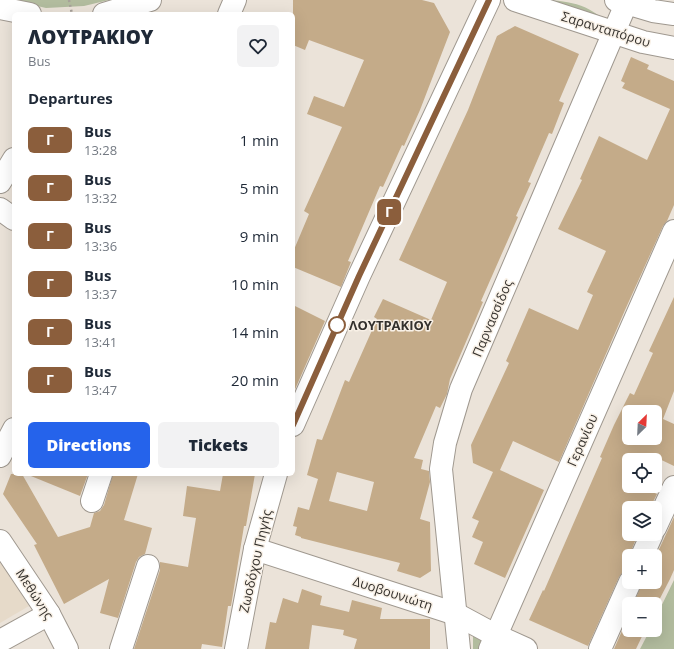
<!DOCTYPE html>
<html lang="en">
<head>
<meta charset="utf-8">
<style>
	:root { --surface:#fff; --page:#f2f2f3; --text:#1f2937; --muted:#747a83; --accent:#2563eb }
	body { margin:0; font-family:"Open Sans",sans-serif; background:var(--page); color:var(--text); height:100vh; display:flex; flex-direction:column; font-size:15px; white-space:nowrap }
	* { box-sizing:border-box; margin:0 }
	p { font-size:13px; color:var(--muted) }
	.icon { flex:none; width:22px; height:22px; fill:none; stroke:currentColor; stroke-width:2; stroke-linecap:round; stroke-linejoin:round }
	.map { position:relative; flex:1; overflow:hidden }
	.details { position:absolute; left:12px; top:12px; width:283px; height:464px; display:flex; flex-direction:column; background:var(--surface); border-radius:6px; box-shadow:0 4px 16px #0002 }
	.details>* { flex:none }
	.badge { padding:0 8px; border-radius:6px; font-size:14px; line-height:26px }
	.needle { width:26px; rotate:24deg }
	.fabs { position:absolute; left:622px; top:405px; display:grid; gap:8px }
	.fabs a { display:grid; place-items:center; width:40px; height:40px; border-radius:6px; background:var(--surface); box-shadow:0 4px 16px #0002; font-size:20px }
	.map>.badge { position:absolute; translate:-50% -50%; box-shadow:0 0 0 2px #fff }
	h2 { padding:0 16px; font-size:15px; line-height:36px }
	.round { display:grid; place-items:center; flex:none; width:42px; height:42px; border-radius:6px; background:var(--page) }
	.head { display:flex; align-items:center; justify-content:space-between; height:68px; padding:0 16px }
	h1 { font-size:19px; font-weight:800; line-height:30px }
	.primary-button { display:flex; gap:8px; margin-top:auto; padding:8px 16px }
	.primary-button a { flex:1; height:46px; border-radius:6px; background:var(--accent); color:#fff; font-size:16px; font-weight:800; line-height:46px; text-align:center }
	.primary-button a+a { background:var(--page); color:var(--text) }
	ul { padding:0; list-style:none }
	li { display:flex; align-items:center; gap:12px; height:48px; padding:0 16px }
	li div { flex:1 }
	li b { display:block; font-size:15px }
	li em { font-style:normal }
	li .badge { min-width:44px; font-weight:700; text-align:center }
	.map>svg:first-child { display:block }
</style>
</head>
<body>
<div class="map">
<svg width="674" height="649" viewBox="0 0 674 649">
	<rect width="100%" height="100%" fill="#ebe3d9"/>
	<path fill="#e6dac9" d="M0 561 29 606 0 623Z"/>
	<g fill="#b2bc9e">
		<path d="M11 0H109L84 6 46 8Z"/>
		<path d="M533 0C561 0 585 1 606 22Z"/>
		<path d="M674 580V649H640L650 630H655V619Z"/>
		<path d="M473 636 486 643 483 649H473Z"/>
	</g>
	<g fill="#c4ab89" fill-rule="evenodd">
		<path d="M293 0H422L434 3 450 32 420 110 404 146 402 145 383 187 380 186 348 261 351 262 341 287 293 267V252L309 214 304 211 342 127 307 114 314 96 344 107 364 60 309 40 305 50 293 45Z"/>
		<path d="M515 26 579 54 559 101 564 103 552 134 549 133 528 182 531 183 516 216 518 217 481 301 483 302 450 379 447 394 440 408 436 406 414 458 423 460 421 469 429 471 430 482 420 519 430 522 431 571 420 578 397 571 400 563 301 538V537L295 535 297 527 293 526 298 507 309 510 318 479 307 475 317 439 322 440 345 380 349 382 377 319 374 317 383 299 431 320 447 282 399 260 468 110 497 36ZM337 472 374 482 367 511 329 501Z"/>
		<path d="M631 57 649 65 647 69 674 81V205L667 221 663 226 625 310 559 462 513 441 500 470 544 490 505 578 474 564 483 542 472 537 479 521 472 518 493 472 473 463 471 445 509 363 506 361 529 308 578 330 593 295 587 292 606 251 558 229 582 180 580 179 599 136 647 160 670 109 622 88 625 83 621 81Z"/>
		<path d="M674 297V391L663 419 674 424V466L651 455 648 460H629V486H639L657 494 650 508H629V534H638L629 556V570L623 572 619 577 588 646 529 620 543 590 544 591 602 458 600 457 614 425 630 393 634 395 653 353 649 351ZM629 412H655V438H629Z"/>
		<path d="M293 305 325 321 293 394Z"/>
		<path d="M11 474H22L58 537 90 527 94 513 100 511 104 505 113 474H138L124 520 152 528 145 554 139 557 136 562 118 618 100 613 109 579 64 604 34 545 37 544 3 494Z"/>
		<path d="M26 474H88L80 496Z"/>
		<path d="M223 474H255L246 526H244L231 606H228L222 647 202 644 201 649H134L160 570V562L188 567 196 518 183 516 187 486 220 491Z"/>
		<path d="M674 517V570L670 579 655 608V604H634L642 582H655V558Z"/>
		<path d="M302 589 322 596 320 605 349 612 352 600 382 608 380 619H430V649H354L357 639 343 635 344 630 312 625 309 649H265L270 622 276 623 283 598 298 603Z"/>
		<path d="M629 615V630H645L636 649H614Z"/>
	</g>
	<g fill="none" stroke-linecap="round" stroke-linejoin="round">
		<g stroke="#9f988f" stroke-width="24">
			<g id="minor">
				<path d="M515 0 643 42 674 48"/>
				<path d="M616 0 653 11 674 14"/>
				<path d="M0 8 30 14"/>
				<path d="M104 14 150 0"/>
				<path d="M229 14 235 0"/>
				<path d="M0 182 14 159"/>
				<path d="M0 209 14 219"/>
				<path d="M293 425 359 276 489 0"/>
				<path d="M0 456 14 429"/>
				<path d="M92 501 101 474"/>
				<path d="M655 528 674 487"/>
				<path d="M0 541 49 614 67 649"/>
				<path d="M255 549 456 614 495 635 526 649"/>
				<path d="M642 556 652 534"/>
				<path d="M0 641 49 614"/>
				<path d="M121 649 148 566"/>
				<path d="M236 649 255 549 276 474"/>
				<path d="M459 649 441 469 445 443 461 389 626 4"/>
				<path d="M490 649 674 231"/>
				<path d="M600 649 630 582"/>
			</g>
		</g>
		<path stroke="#a7a199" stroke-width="2.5" stroke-dasharray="2 3" stroke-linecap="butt" d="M69 0 72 14"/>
		<use href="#minor" stroke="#fff" stroke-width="22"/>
	</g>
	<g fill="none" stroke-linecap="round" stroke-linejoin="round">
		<g stroke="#fff" stroke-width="9">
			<path id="line" d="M293 425 359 276 489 0"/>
		</g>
		<use href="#line" stroke="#8b5e3c" stroke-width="6"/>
	</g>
	<circle fill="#fff" stroke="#8b5e3c" stroke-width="2" cx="337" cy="325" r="8"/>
	<g text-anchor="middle" stroke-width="3" stroke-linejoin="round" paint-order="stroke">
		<g font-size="13" fill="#34312d" stroke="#f8f0e6">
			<text transform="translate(606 29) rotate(17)" y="5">Σαρανταπόρου</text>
			<text transform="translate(492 318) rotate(-67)" y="5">Παρνασσίδος</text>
			<text transform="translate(582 440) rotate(-66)" y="5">Γερανίου</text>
			<text transform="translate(255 561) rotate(-77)" y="5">Ζωοδόχου Πηγής</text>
			<text transform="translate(393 593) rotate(18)" y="5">Δυοβουνιώτη</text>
			<text transform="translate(35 594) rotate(57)" y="5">Μεθώνης</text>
		</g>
		<g font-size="13" font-weight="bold" fill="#34312d" stroke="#f8f0e6" text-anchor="start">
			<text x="349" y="330">ΛΟΥΤΡΑΚΙΟΥ</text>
		</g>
	</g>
</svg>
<div class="fabs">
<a><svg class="needle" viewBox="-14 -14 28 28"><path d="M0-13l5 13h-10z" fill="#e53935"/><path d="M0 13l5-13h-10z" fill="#747a83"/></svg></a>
<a><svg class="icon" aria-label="locate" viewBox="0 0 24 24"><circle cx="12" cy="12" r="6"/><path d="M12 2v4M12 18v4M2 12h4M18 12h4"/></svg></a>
<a><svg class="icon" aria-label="layers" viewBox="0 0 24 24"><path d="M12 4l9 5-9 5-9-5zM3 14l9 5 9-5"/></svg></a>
<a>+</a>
<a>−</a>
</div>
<b class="badge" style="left:389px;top:212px;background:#8b5e3c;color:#fff">Γ</b>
<section class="details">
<div class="head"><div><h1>ΛΟΥΤΡΑΚΙΟΥ</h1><p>Bus</p></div><a class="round"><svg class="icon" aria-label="heart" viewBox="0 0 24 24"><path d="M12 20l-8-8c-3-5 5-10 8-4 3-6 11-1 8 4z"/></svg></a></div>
<h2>Departures</h2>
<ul>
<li><span class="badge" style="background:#8b5e3c;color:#fff">Γ</span><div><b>Bus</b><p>13:28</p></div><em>1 min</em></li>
<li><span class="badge" style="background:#8b5e3c;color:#fff">Γ</span><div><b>Bus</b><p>13:32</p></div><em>5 min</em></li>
<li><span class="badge" style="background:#8b5e3c;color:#fff">Γ</span><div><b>Bus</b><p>13:36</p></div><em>9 min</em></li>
<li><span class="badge" style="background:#8b5e3c;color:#fff">Γ</span><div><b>Bus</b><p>13:37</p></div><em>10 min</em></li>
<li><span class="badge" style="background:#8b5e3c;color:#fff">Γ</span><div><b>Bus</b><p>13:41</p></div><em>14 min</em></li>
<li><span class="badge" style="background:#8b5e3c;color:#fff">Γ</span><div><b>Bus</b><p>13:47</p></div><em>20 min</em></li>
</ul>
<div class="primary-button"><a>Directions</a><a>Tickets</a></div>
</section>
</div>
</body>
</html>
